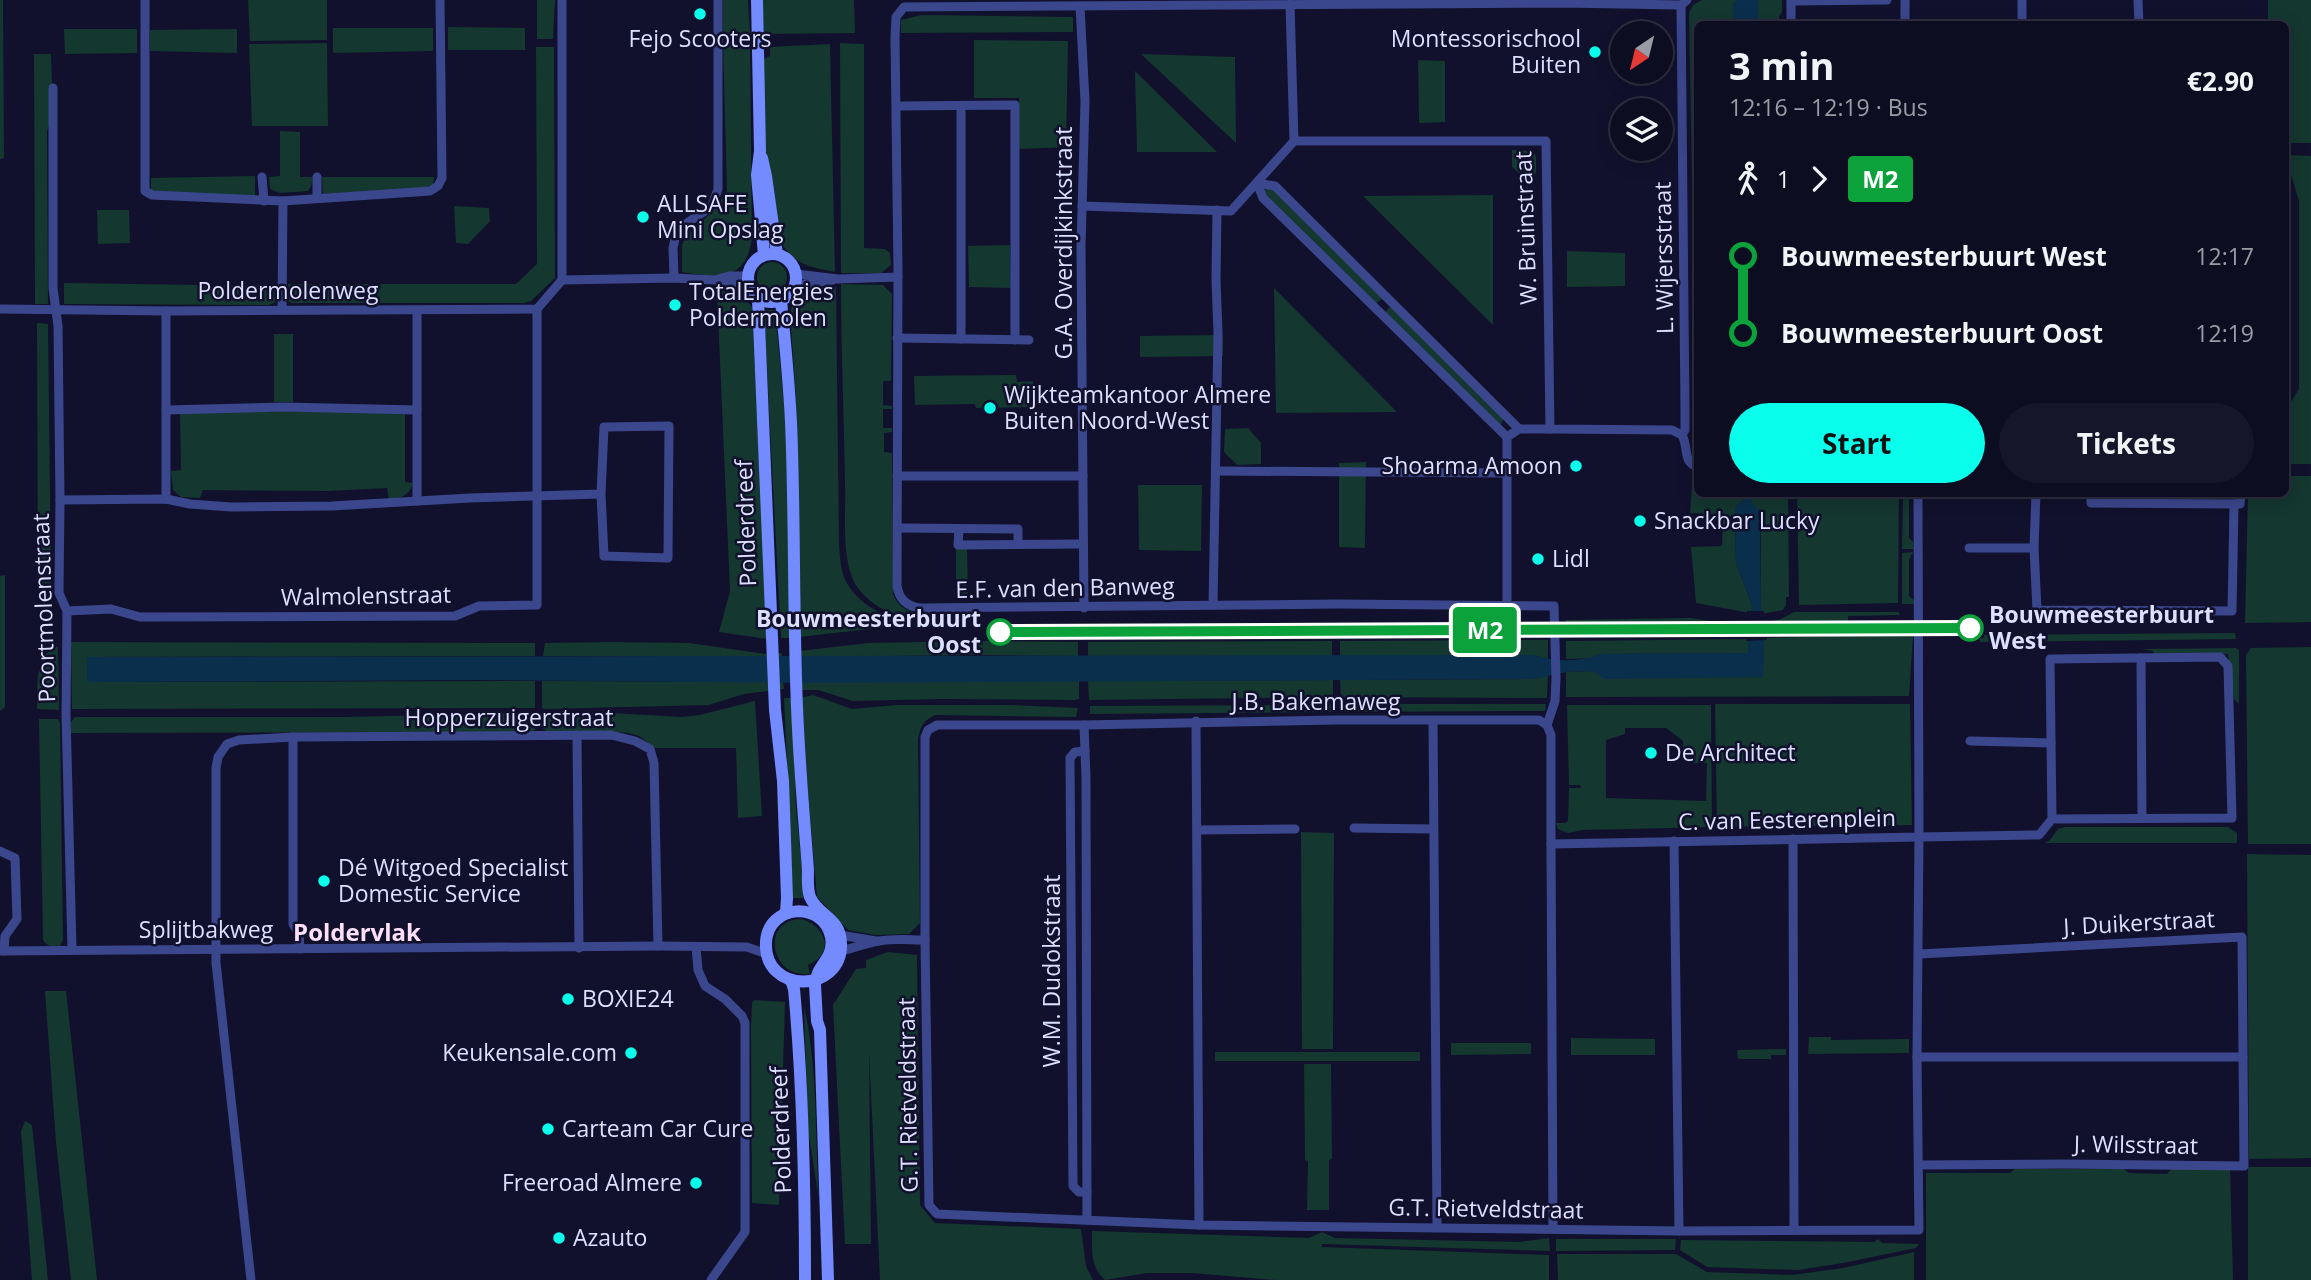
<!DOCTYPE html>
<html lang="en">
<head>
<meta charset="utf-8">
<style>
	:root { --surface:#0d0d22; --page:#16162a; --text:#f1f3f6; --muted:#9a9ca5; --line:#2d2d40; --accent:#09ffeb }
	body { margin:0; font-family:"Open Sans",sans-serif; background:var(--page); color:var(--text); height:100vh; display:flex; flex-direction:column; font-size:26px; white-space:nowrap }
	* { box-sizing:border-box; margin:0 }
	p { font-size:23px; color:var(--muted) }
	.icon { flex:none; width:38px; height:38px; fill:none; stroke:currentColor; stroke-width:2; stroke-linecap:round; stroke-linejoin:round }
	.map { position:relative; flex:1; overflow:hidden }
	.side { position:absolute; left:1694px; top:21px; width:595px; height:476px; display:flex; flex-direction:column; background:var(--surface); border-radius:10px; box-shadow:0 4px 18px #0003,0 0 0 2px var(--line) }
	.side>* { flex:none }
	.badge { padding:0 14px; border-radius:5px; font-size:24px; line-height:46px }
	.needle { width:46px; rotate:215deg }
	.controls { position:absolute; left:1610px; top:21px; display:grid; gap:14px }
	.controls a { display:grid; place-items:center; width:63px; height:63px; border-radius:50%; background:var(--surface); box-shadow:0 4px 18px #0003,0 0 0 2px var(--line); font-size:35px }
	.map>.badge { position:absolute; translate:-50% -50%; box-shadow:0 0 0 4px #fff }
	.legs { display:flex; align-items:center; gap:10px; height:77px; padding:0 35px; font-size:23px }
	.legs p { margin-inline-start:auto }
	.head { display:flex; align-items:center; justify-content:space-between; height:119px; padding:0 35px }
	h1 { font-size:38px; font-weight:700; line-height:52px }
	.cta { display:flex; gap:14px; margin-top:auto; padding:14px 35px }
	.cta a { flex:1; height:80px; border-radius:42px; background:var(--accent); color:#111; font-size:28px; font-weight:700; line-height:80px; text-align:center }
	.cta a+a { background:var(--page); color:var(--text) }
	ul { padding:0 35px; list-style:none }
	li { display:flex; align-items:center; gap:24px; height:77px; font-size:26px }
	li i { display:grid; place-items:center; width:10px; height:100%; margin:0 9px; background:currentColor }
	li i::after { content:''; width:18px; height:18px; margin:-9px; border:5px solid; border-radius:50%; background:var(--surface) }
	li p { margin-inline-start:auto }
	li:first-child i { background:linear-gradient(#0000 50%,currentColor 0) }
	li:last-child i { background:linear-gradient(currentColor 50%,#0000 0) }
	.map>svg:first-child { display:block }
</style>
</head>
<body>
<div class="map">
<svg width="2311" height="1280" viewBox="0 0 2311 1280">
	<rect width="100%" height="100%" fill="#11112d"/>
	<g fill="#143730" fill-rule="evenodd">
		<path d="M0 0H3L4 158 0 159Z"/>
		<path d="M248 0H327V40L250 41Z"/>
		<path d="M537 0H555L553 39H537Z"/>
		<path d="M723 0H748L750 34 723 35Z"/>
		<path d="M763 0H854L855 33 763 34Z"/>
		<path d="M1702 0H1737L1733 5V24H1698L1697 240H1693L1689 13 1693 5Z"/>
		<path d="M1758 0H1782V12L1779 16V24H1758Z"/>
		<path d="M2268 0H2311V143H2286V24H2268Z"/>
		<path d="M921 15 1073 17V32L901 33V20Z"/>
		<path d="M448 27 525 28V50H448Z"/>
		<path d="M333 28H433V51L333 53Z"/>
		<path d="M64 29H137V53L65 54Z"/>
		<path d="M237 29V53L150 51V30Z"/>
		<path d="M974 40 1068 41 1066 147 1018 149 1019 98H974Z"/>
		<path d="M327 43 328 126H252L249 44Z"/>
		<path d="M840 43 864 44V248L885 249 890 253 891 265 881 273H841Z"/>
		<path d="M750 44 752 238C746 282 718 278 682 272V245L687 235 715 209 727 191 723 45Z"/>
		<path d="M830 44 835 272C811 267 797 266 782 244L764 143V59L770 56V47Z"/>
		<path d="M536 47H554L555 278 531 301 524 303H292L288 301V284H516L537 264Z"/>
		<path d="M34 54H51L53 113 47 131 48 304H35Z"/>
		<path d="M1141 54 1235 57 1236 143Z"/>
		<path d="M1418 60 1445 61V122L1419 123Z"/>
		<path d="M1135 71 1217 152H1137Z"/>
		<path d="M280 131 300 132V177H313L311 186 308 191 280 193 270 189 269 177 280 176Z"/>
		<path d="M1512 150 1531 151 1536 156V174H1520L1512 167Z"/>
		<path d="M2287 155 2311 156V464H2286V410L2299 389V201L2286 158Z"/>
		<path d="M255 176V197L151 191V178Z"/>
		<path d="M322 177H434L433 187 323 194Z"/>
		<path d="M1270 186 1383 298 1376 304 1266 197 1264 192 1266 188Z"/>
		<path d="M1493 195V325L1363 196Z"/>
		<path d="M454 206 489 208 490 221 468 244 456 243Z"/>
		<path d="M97 210H129L130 243 98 244Z"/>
		<path d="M1010 245 1011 288 969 287 968 246Z"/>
		<path d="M1567 251 1625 253V286L1567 287Z"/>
		<path d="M1697 254H1698L1697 457 1694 453 1692 255Z"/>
		<circle cx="772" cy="277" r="15"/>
		<path d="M64 283 278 286C278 296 279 302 269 305L64 304Z"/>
		<path d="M841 284 883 285 892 294 891 381H883V405L892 406V409H883V428H892V432L884 433V452L892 453 893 594C902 617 924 613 945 614L951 618C920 617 888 620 865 596 859 590 853 582 851 574 842 549 846 510 845 483 844 417 841 350 841 284Z"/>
		<path d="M836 287 839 544C840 555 840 567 844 577 856 606 886 617 914 624L799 637 796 397 790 314C795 287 813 290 836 287Z"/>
		<path d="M724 288 741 294 752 307 767 639 719 632 730 591 717 292Z"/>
		<path d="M1274 288 1397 412 1276 413Z"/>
		<path d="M1391 306 1502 414 1503 420 1501 424H1497L1385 312Z"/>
		<path d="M764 310H775L789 459V638H781Z"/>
		<path d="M37 323 48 324 51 578 50 584 40 583 38 580Z"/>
		<rect x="274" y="334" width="19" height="68"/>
		<path d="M1223 335V356L1140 357V336Z"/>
		<path d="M1016 375 1017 382 1033 381V407L976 408 975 404 915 405 914 376Z"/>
		<path d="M405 411V482L413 483C409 496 402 498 389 499L387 488 328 491 203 490 200 498 181 497 173 490 171 471 181 470 180 412Z"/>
		<path d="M1248 428 1261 443V464L1237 465 1224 452 1225 429Z"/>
		<path d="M1366 462 1365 548 1339 547V463Z"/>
		<path d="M2286 476H2311V622L2245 623 2248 494H2286Z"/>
		<path d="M1697 478 1698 494H1743V500L1735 508 1736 563 1753 608 1750 613 1696 603 1691 547 1722 546 1723 515 1690 513 1692 484Z"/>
		<path d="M1138 485H1202L1201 551 1139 550Z"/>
		<path d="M1752 494H1788L1789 597H1786V605L1783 610 1761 614V531L1752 504Z"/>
		<path d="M1797 494H1899L1898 603 1799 605Z"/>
		<path d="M1903 494H1909V538L1913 542 1914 549H1902Z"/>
		<path d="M2096 494H2236V497L2096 498Z"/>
		<path d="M956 547H967L968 594H956Z"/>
		<path d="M1913 552 1909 560V596L1914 600V604H1902V553Z"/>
		<path d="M5 575V707L0 711V576Z"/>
		<path d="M1794 612H1899L1900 615 1848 616V622L1762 623 1781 619Z"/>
		<path d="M1690 618 1732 624 1566 627V620Z"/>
		<path d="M2235 633 2236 639 1980 642V638H1984V635Z"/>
		<path d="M1883 635 1913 636 1909 696 1566 697V672L1592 671 1763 677V638Z"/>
		<path d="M1749 639 1748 653 1599 654 1592 658 1566 659V641Z"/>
		<path d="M1548 640V660L1534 655 1340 657V641Z"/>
		<path d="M976 641 1078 642V656L978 655 800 657V651L868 643Z"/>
		<path d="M1332 641V656H1088V642Z"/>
		<path d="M71 642 535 643V656L88 657 87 682 535 681V708L72 709Z"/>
		<path d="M611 642 689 643 765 654 782 653V657L543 656 545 643Z"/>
		<path d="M54 647H58L59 710 37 709C38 687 34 660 54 647Z"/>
		<path d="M2311 647V844H2248L2246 655 2251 648Z"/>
		<path d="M2236 648 2239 650V704L2234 699 2228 654H2154L2153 651 2142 649Z"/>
		<path d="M1548 675 1547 698 1341 697 1340 680 1533 679Z"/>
		<path d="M1333 680V697L1089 700 1088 681Z"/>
		<path d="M542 681 783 682 784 689 744 694 709 705 545 709 542 708Z"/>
		<path d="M1079 681V699L1075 700 940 699 853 701 818 690H800V682Z"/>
		<path d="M813 695 852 709 897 705H1011L1078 708 1076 717 935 715C923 721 920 727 918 740L920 923 909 934 876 935 848 930 817 897 800 698Z"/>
		<path d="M784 698H792L796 809 805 898H793Z"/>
		<path d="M755 701 762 816 738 818 736 748H655L639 736 629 733 610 731 548 732 542 728 543 717 547 713H612L682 717 700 715Z"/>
		<path d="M1341 704H1546L1545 711 1342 712Z"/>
		<path d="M1715 704H1910L1912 825 1717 827Z"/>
		<path d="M1333 705V712L1090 714V706Z"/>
		<path d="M1567 705H1711L1712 827 1583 830 1568 833 1558 829 1556 823H1566L1568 821 1569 788H1581L1580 785H1569ZM1666 728 1683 741 1684 757 1688 759 1689 763H1707L1706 801 1606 798V740L1625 734V728Z"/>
		<path d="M533 713 537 717 535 730 532 732 71 733V722L75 717H342Z"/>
		<path d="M39 719H58L60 723 63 940 60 946C52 947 48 947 43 940Z"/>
		<path d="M2065 827H2228L2237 833V843H2045L2050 840 2058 829Z"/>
		<path d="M1301 832 1334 833 1333 1049H1302Z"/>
		<path d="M2247 854 2311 855V1158L2249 1159Z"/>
		<path d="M801 919C827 926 835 954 808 965L810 974C770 979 760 920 801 919Z"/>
		<path d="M888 952 917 955 920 1205 935 1223 1081 1229 1086 1266 1093 1280H880L869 1052 871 1244H845L833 1005 856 969 866 968V960Z"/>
		<path d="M45 991H66L97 1280H71L56 1142Z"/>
		<path d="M754 1000 785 1002 779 1205 752 1203 751 1029 752 1003Z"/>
		<path d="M804 1006C818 1069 815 1136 819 1200L808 1130Z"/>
		<path d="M1809 1037H1831V1040L1909 1039V1053L1808 1054Z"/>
		<path d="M1571 1038 1655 1039V1055H1571Z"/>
		<path d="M1451 1043H1531V1054L1451 1055Z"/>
		<path d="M1786 1049V1055H1771V1059H1738L1737 1050Z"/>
		<rect x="1215" y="1052" width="205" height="9"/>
		<path d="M1304 1064H1331L1332 1159 1329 1160V1210H1307L1308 1161 1305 1160Z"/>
		<path d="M25 1121 32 1125 48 1280H32L21 1131Z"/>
		<rect x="2248" y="1167" width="63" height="113"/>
		<path d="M2015 1169H2124L2129 1173 2167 1174 2171 1169H2230L2233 1280H1926V1173H2010Z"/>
		<path d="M1092 1231 1309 1238 1322 1232 1335 1238 1519 1242 1549 1238 1550 1251 1322 1244V1247L1549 1255V1280H1276L1192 1273H1147L1105 1280C1090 1267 1092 1250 1092 1231Z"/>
		<path d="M1556 1239H1676L1675 1250 1556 1251Z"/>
		<path d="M1878 1239 1882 1243 1919 1244 1916 1248 1843 1263 1798 1270 1707 1267 1680 1250 1681 1240 1874 1242Z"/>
		<path d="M1914 1252V1280H1558V1276L1557 1254H1676L1707 1272 1792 1275 1843 1268Z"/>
	</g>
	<g fill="#0a2f4d">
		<path d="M1737 0H1758V24H1733V5Z"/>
		<path d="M1743 494H1752V504L1760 510 1761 614 1764 646 1763 677 1605 679 1592 671 1566 672 1533 679 807 683 475 680 87 682V657L1534 655C1549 662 1585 662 1599 654L1748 653 1750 613 1753 608 1736 563 1735 508 1743 500Z"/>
	</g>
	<path fill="#11112d" d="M1747 611H1764L1767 640 1746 641Z"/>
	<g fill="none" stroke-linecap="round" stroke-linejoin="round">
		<g stroke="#3b478d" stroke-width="9">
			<path d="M145 0V191L152 195 283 201 282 310"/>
			<path d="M1687 0 1681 5 1563 3 904 7 896 17 895 38 898 268 897 586C899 599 907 607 921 608L1338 604 1554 606 1556 678 1555 701 1547 725 1551 735V844L1919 837 1918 494"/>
			<path d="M1791 0V24"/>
			<path d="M1905 0V24"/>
			<path d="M2022 0V24"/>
			<path d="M2138 0 2139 24"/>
			<path d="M1792 1 1887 0"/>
			<path d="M1290 4 1294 141"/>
			<path d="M1681 5 1685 409V430L1682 435C1689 447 1682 463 1698 467"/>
			<path d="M1080 6 1085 101 1081 246 1084 608"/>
			<path d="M53 88V288L58 326 60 500 59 593 67 611 66 714 72 949"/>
			<path d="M897 106 1015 105V340"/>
			<path d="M961 106V339"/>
			<path d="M262 177 264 201"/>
			<path d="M1257 183 1275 186 1519 429"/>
			<path d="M1257 183 1263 198 1507 437"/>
			<path d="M317 198V177"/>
			<path d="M283 201 430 191 438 186 442 178 440 0"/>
			<path d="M1082 206 1231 211 1294 141H1546L1550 429 1672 430 1682 435"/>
			<path d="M796 274 838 279 898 277"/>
			<path d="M674 278 673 248 677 230 712 206 718 189V0"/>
			<path d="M718 279 729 276H747"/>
			<path d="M562 280V0"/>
			<path d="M562 280 674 278 716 280 729 284 748 286"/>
			<path d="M795 286 833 280"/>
			<path d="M0 309 166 311 537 309 562 280"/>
			<path d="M166 311V499"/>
			<path d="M897 338 1029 340"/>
			<path d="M166 410 284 407 417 410"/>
			<path d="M1216 471 1507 473"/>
			<path d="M897 476H1083"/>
			<path d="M2036 494 2034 548 2037 610 2232 611 2234 504H2240L2241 494"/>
			<path d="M2091 494V503L2234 504"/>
			<path d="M60 500 166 499 190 504 231 507 332 506 470 498 601 494 604 556 668 558 669 426 604 427 601 494"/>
			<path d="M417 501V311"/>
			<path d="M898 528 1018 529V543"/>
			<path d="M959 529 958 545 1083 544"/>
			<path d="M1969 548H2034"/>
			<path d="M1213 605 1218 333 1216 280 1217 210"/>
			<path d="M1507 606V437L1519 429H1550"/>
			<path d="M67 611 111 609 140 617 455 616 479 606 537 605V309"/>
			<path d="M2141 658 2142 818"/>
			<path d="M1196 721 1199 1225"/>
			<path d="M1433 721 1437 1227"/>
			<path d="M1084 725 1086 778 1087 1220"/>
			<path d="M1547 725 1539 720H1337L1084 725H937L928 730 925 737V940L929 1205 937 1214 1199 1225 1679 1231 1919 1230 1917 1057 1919 837 2039 835 2052 819 2232 818 2228 666 2220 657 2050 659 2052 819"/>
			<path d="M577 735 579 948"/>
			<path d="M293 737V924L299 934 300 949"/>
			<path d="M1970 741 2051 743"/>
			<path d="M1085 751 1075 752 1070 758 1073 1186 1079 1192H1087"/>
			<path d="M1354 828 1433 829"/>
			<path d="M1198 830 1295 829"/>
			<path d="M1793 839 1794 1229"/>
			<path d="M1674 841 1679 1231"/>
			<path d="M1551 844 1553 1228"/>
			<path d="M0 851 15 858 17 919 5 936 4 951"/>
			<path d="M840 935 876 941"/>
			<path d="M696 947 698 970 705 986 725 999 742 1016 745 1023V1232L711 1280"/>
			<path d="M0 951 658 946 747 947 767 954"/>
			<path d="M841 951C854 948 866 943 879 941 895 938 910 940 925 940"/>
			<path d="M1919 954 2242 937 2244 1166 2064 1164 1919 1165"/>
			<path d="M1917 1057H2243"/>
			<path d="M251 1280 216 963V768L218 757 227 744 239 740 293 737 611 735 635 741 650 749 654 763 658 946"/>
		</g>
		<g stroke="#748aff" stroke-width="12">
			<path d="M757 0 760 151 757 175 764 255"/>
			<path d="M762 158 766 176 777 254"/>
			<circle cx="772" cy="278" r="24"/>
			<path d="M758 299 775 710 783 781 787 898 786 913"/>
			<path d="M781 301C785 341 789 382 791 422 795 517 793 612 797 707 799 762 804 816 808 870 808 878 807 889 810 897 818 916 840 917 841 943 843 994 763 995 766 942 768 904 823 900 831 937 835 960 816 964 815 985L817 1021 820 1030 828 1280"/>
			<path d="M791 980 794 989C803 1086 805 1183 805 1280"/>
		</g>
	</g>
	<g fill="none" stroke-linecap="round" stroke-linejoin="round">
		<g stroke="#fff" stroke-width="16">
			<path id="line-1" d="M1000 632 1970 628"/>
		</g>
		<use href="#line-1" stroke="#0ba13b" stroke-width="10"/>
	</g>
	<g fill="#09ffeb" stroke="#11112d" stroke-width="2.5">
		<circle cx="700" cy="14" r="7"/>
		<circle cx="1595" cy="52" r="7"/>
		<circle cx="643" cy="217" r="7"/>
		<circle cx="675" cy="305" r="7"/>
		<circle cx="990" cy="408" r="7"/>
		<circle cx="1576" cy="466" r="7"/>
		<circle cx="1640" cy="521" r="7"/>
		<circle cx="1538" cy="559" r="7"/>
		<circle cx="1651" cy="753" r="7"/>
		<circle cx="324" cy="881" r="7"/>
		<circle cx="568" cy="999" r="7"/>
		<circle cx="631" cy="1053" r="7"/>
		<circle cx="548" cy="1129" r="7"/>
		<circle cx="696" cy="1183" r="7"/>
		<circle cx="559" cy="1238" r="7"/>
	</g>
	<g fill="#fff" stroke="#0ba13b" stroke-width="3.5">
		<circle cx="1970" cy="628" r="12"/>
		<circle cx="1000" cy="632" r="12"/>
	</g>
	<g text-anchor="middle" stroke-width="5" stroke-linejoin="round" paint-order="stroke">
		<g font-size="23" fill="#dddfff" stroke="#11112d" text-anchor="start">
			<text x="700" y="47" text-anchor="middle">Fejo Scooters</text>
			<text x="1581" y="47" text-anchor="end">Montessorischool<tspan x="1581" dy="26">Buiten</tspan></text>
			<text x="657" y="212">ALLSAFE<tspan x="657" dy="26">Mini Opslag</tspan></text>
			<text x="689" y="300">TotalEnergies<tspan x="689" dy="26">Poldermolen</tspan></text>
			<text x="1004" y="403">Wijkteamkantoor Almere<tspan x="1004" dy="26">Buiten Noord-West</tspan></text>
			<text x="1562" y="474" text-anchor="end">Shoarma Amoon</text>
			<text x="1654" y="529">Snackbar Lucky</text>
			<text x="1552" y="567">Lidl</text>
			<text x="1665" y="761">De Architect</text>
			<text x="338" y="876">Dé Witgoed Specialist<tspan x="338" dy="26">Domestic Service</tspan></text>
			<text x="582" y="1007">BOXIE24</text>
			<text x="617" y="1061" text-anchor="end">Keukensale.com</text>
			<text x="562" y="1137">Carteam Car Cure</text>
			<text x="682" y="1191" text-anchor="end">Freeroad Almere</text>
			<text x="573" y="1246">Azauto</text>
		</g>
		<g font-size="23" fill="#dddfff" stroke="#11112d">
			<text transform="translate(1526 228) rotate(-92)" y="8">W. Bruinstraat</text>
			<text transform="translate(1064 243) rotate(-90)" y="8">G.A. Overdijkinkstraat</text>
			<text transform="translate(1664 258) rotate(-91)" y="8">L. Wijersstraat</text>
			<text x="288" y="299">Poldermolenweg</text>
			<text transform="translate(746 523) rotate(-92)" y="8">Polderdreef</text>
			<text transform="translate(1065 588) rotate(-1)" y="8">E.F. van den Banweg</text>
			<text transform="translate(366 596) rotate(-1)" y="8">Walmolenstraat</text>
			<text transform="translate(44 608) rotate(-92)" y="8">Poortmolenstraat</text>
			<text x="1316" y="710">J.B. Bakemaweg</text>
			<text x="509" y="726">Hopperzuigerstraat</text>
			<text transform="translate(1787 820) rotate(-1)" y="8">C. van Eesterenplein</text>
			<text transform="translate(2139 923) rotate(-3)" y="8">J. Duikerstraat</text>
			<text x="206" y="938">Splijtbakweg</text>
			<text transform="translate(1052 971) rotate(-90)" y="8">W.M. Dudokstraat</text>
			<text transform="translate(908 1095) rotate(-91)" y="8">G.T. Rietveldstraat</text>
			<text transform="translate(781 1130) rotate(-92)" y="8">Polderdreef</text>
			<text transform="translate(2136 1145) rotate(1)" y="8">J. Wilsstraat</text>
			<text transform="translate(1486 1209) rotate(1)" y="8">G.T. Rietveldstraat</text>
		</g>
		<g font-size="23" font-weight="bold" fill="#dddfff" stroke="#11112d" text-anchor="start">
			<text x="1989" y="623">Bouwmeesterbuurt<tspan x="1989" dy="26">West</tspan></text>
			<text x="981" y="627" text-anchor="end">Bouwmeesterbuurt<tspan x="981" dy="26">Oost</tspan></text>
		</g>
		<g font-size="24" font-weight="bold" fill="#ffdff9" stroke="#11112d">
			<text x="357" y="941">Poldervlak</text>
		</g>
	</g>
</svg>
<div class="controls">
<a><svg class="needle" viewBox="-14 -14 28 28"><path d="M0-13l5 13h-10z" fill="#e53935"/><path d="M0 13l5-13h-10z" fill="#9a9ca5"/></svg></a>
<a><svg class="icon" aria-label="layers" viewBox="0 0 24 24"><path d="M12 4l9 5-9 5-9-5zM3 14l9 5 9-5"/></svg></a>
</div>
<b class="badge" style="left:1485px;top:630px;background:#0ba13b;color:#fff">M2</b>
<section class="side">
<div class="head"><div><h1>3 min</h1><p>12:16 – 12:19 · Bus</p></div><b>€2.90</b></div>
<div class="legs"><svg class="icon" aria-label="walk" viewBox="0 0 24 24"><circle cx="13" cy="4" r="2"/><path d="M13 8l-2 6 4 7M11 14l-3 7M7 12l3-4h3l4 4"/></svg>1<svg class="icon" aria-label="forward" viewBox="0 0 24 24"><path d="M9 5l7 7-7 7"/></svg><b class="badge" style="background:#0ba13b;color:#fff">M2</b></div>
<ul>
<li><i style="color:#0ba13b"></i><b>Bouwmeesterbuurt West</b><p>12:17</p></li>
<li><i style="color:#0ba13b"></i><b>Bouwmeesterbuurt Oost</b><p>12:19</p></li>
</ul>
<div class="cta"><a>Start</a><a>Tickets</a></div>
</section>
</div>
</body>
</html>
